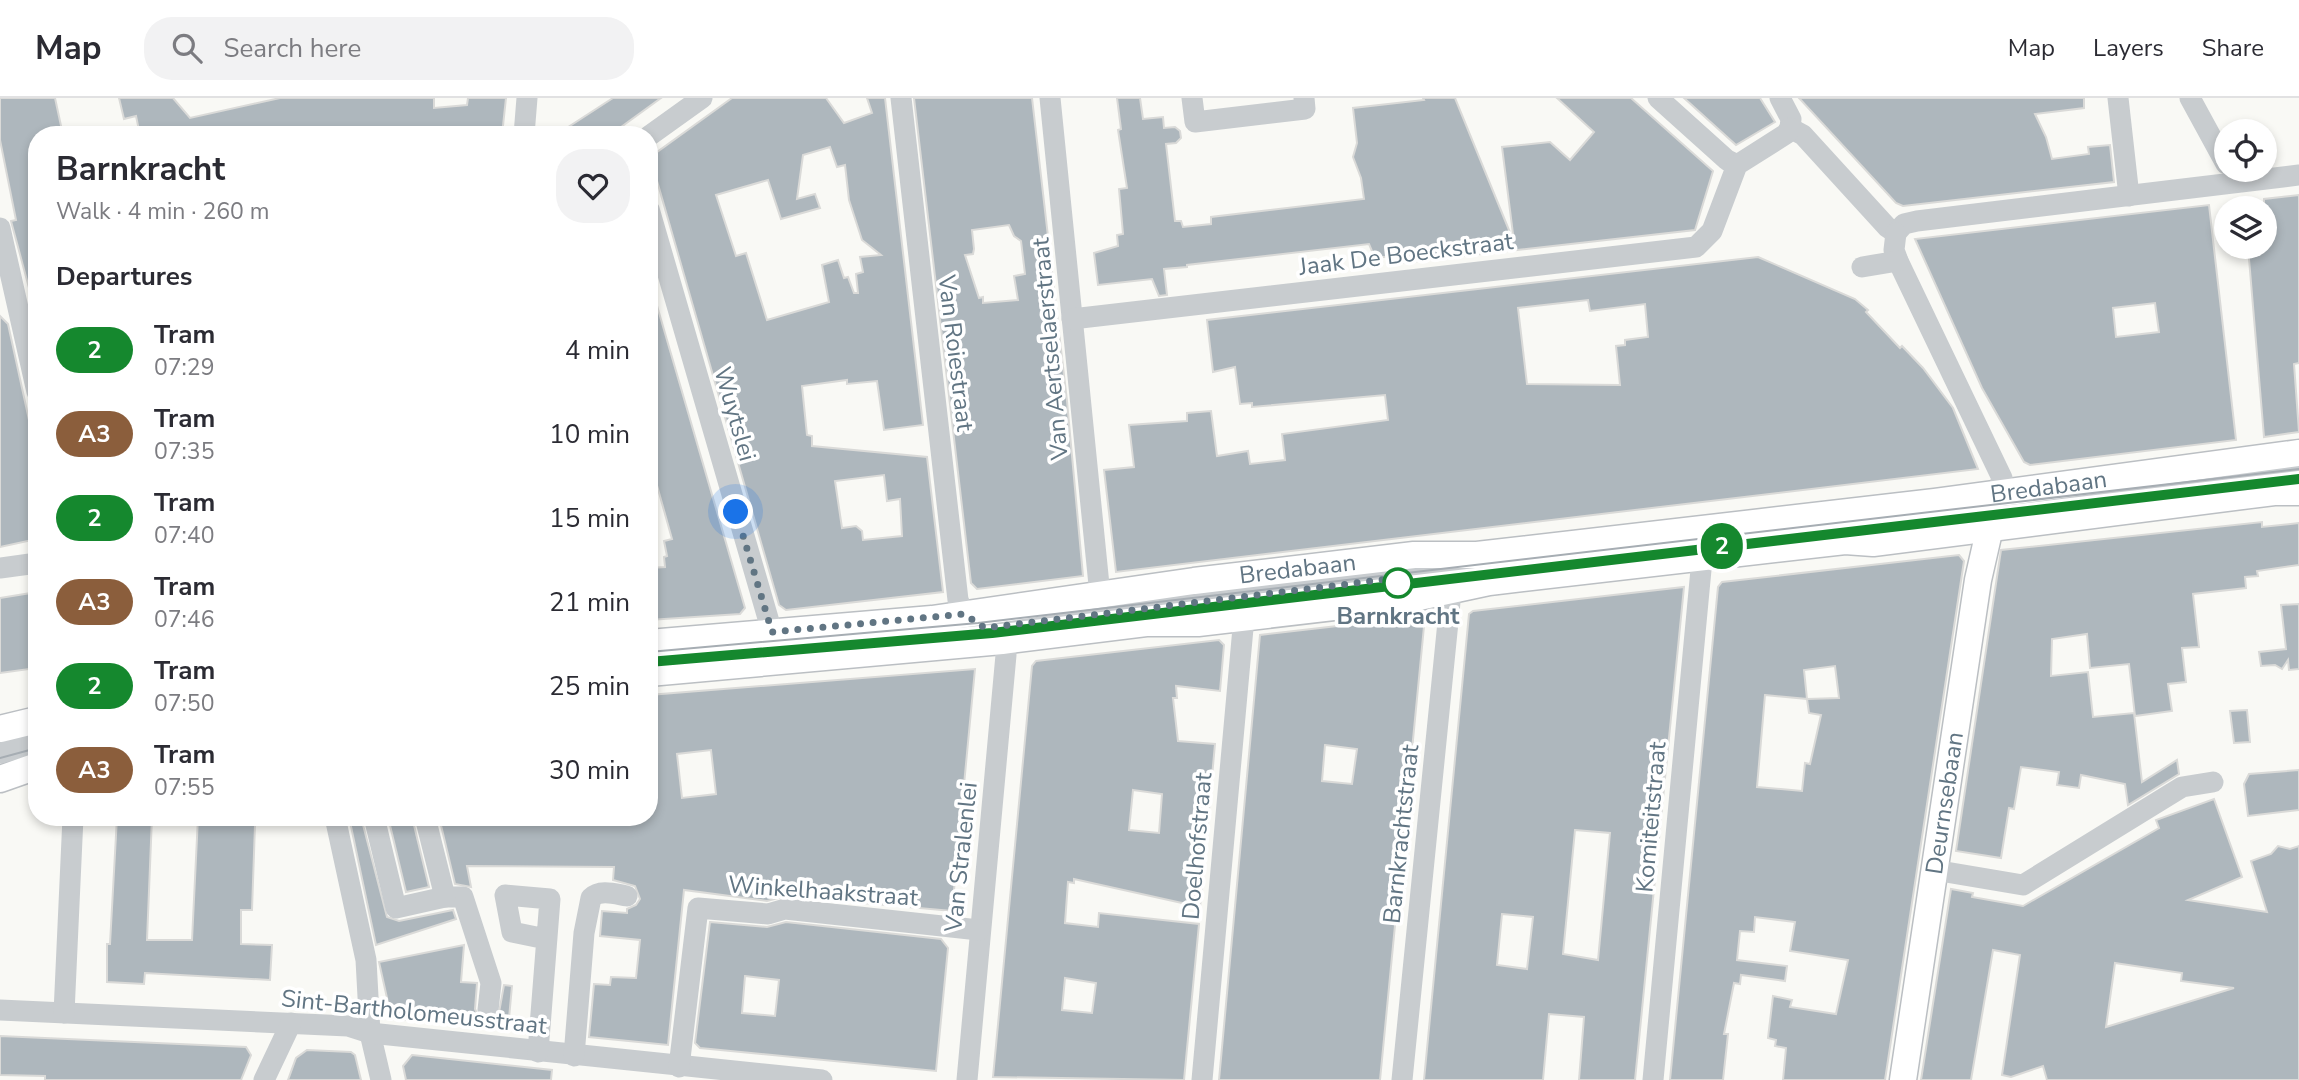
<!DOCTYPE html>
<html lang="en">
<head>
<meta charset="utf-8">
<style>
	:root { --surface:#fff; --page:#f2f2f3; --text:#2b2b33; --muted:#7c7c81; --line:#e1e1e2 }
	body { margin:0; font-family:"Nunito Sans",sans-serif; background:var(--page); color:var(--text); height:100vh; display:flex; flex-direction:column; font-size:26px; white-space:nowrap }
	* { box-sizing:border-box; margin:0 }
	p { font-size:23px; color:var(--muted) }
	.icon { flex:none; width:38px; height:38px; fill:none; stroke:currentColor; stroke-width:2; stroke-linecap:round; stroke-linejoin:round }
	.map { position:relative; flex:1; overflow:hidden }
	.sheet { position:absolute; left:28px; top:28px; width:630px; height:700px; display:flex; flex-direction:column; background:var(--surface); border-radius:28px; box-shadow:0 4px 10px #0003 }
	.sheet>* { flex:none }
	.badge { padding:0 14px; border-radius:23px; font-size:24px; line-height:46px }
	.buttons { position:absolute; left:2214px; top:21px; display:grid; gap:14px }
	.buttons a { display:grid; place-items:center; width:63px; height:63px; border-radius:50%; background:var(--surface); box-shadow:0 4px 10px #0003; font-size:35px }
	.you { position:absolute; width:35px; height:35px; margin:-18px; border:5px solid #fff; border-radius:50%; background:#1a73e8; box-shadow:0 0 0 10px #1a73e833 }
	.map>.badge { position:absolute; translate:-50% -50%; box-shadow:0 0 0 4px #fff }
	h2 { padding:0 28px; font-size:26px; line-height:63px }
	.round { display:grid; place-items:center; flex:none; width:74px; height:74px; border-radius:28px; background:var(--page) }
	.summary { display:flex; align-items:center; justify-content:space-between; height:119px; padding:0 28px }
	h1 { font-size:33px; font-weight:700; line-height:52px }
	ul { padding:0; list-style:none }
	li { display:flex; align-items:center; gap:21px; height:84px; padding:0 28px }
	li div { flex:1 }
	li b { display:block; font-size:26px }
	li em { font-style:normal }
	li .badge { min-width:77px; font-weight:700; text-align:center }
	header { display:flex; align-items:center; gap:42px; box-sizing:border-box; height:98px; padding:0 35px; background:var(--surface); border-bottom:2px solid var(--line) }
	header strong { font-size:33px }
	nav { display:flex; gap:38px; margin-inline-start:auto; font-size:24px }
	.search { width:490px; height:63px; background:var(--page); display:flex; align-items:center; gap:18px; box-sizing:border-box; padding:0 24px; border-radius:28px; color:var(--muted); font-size:26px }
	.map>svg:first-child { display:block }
</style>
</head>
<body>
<header>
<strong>Map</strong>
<div class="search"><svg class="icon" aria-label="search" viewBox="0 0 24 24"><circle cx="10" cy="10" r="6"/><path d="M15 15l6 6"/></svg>Search here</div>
<nav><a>Map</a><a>Layers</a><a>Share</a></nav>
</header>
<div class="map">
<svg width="2299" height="982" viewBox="0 0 2299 982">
	<rect width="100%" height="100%" fill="#f9f9f5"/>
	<g fill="#aeb7bd" stroke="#dadad8" stroke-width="2" fill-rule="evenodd">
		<path d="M0 0H55L63 37H37V189L29 190 11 123 16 122 0 42Z"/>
		<path d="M119 0H173L190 20 280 0H434V10L467 7 468 0H506L502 37H140L136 18 124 21Z"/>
		<path d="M613 0H661L610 37H556Z"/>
		<path d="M732 0H826L844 25 872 15 867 0H885L923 327 884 332 877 283 847 286V282L802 288 807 337 812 338V348L927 359 943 494 786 512 779 507 651 62 653 57ZM830 49 837 69 845 67 849 102 862 142 881 157 860 159 863 174 856 176 858 195H854L848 179 844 180 838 162 822 167 829 204 767 222 746 155 736 158 716 97 768 82 781 121 820 110 815 96 797 101 803 57ZM884 377 887 403 900 401 902 438 863 442 862 433 856 428 842 430 835 383Z"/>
		<path d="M914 0H1032L1067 303 1083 478 977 491 971 485ZM1009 127 1014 138 1021 143 1025 176 1014 178 1018 202 983 205V199L979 200 965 157 973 156 974 151 972 132Z"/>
		<path d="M1117 0H1140L1143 21 1163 19 1164 30 1175 29 1180 33 1181 40 1176 45 1166 46 1175 123H1181L1183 129 1211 126V119L1364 101 1361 80 1353 59 1357 45 1353 10 1424 2 1423 0H1455L1511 137 1513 136 1502 49 1550 44 1570 62 1594 34 1557 0H1631L1713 73 1695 132 1401 165 1392 158 1375 160 1369 146 1187 167V169L1164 171 1167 197 1159 198 1152 181 1098 187 1094 155 1118 148 1117 137 1123 136 1119 91 1127 90 1118 32 1121 31Z"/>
		<path d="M1684 0H1760L1775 24 1736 47Z"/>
		<path d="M1799 0H2084V10L2035 16 2046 39 2052 61 2089 56 2088 49 2110 47 2114 84 1903 108 1896 105Z"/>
		<path d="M2299 97V265L2294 266 2299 334 2264 339 2248 149H2264V101Z"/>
		<path d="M2209 107 2236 342 2030 367 2024 364 1982 290 1915 141ZM2155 205 2159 234 2116 239 2113 210Z"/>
		<path d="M1758 159 1855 201 1868 212 1866 214 1900 250 1902 248 1923 270 1953 310 1978 371 1116 474 1104 372 1134 369 1129 327 1187 323V315L1211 313 1217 358 1248 353 1250 366 1285 362 1282 336 1388 322 1385 297 1252 309V305L1240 306 1235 269 1213 274 1207 222ZM1588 202 1590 213 1645 206 1648 239 1625 242V247L1616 248 1620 287 1527 286 1518 210Z"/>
		<path d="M649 194H653L745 510 740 516 649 522V470L665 469 664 459 667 458 664 443 672 441 649 359Z"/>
		<path d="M0 218 8 226 31 331 37 409V441L0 449Z"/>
		<path d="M2262 424V429L2299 425V467L2257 473 2258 478 2245 479 2246 490 2193 496 2199 549 2182 550 2186 584 2168 586 2172 613 2135 618 2129 566 2090 570 2087 536 2052 541 2051 578 2088 574 2093 619 2134 615 2142 684 2177 662 2179 676 2128 707 2125 686 2081 677 2079 690 2057 687 2059 674 2021 669 2014 711 2009 710 2001 760 1956 753 2001 452Z"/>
		<path d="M1959 457 1964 463 1885 982H1783L1786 950 1775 948 1776 942 1768 940 1773 898 1792 902 1790 909 1836 916 1848 862 1790 853 1795 824 1755 819 1754 834 1740 833 1737 862 1787 868 1785 883 1741 877 1740 886 1734 885 1724 936H1728L1723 982H1670L1718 489 1722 484ZM1835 568 1839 600 1807 601 1804 572ZM1765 597 1807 601 1809 615 1821 617 1810 666 1805 665 1802 693 1757 689Z"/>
		<path d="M1684 489 1635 982H1579L1584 919 1549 916 1543 982H1424L1469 516 1473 513ZM1575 732 1610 735 1598 862 1563 856ZM1502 816 1533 819 1527 871 1497 867Z"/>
		<path d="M37 494V570L0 575V500Z"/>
		<path d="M2299 506V571L2289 572 2288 562 2282 571 2275 567 2261 568 2259 554 2286 551 2281 507Z"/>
		<path d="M1425 518 1380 982H1219L1260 537ZM1325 647 1357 651 1352 686 1322 683Z"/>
		<path d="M1219 542 1224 547 1220 593 1176 588 1177 600H1173L1178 643 1215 646 1200 809 1074 781V785L1068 784 1065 825 1098 829 1099 815 1199 826 1184 982 993 979 1032 568 1036 563ZM1133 692 1162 696 1159 735 1129 732ZM1065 880 1096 885 1092 915 1062 912Z"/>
		<path d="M975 571 952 813 786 798 767 803 684 792 668 947 589 939 594 886 610 887 611 879 636 880 640 842 600 838 602 813 627 815V811L636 807 640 801 635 788 613 782 614 769 467 768 471 789 455 786 439 719H649V597ZM711 652 716 696 682 700 677 656Z"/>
		<path d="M2247 612 2250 644 2234 645 2230 613Z"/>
		<path d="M2299 672V712L2248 718 2244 686 2249 676Z"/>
		<path d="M2214 701 2242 779 2188 802 2267 814 2251 763 2271 756 2278 748 2290 751 2299 748V982H2047L2043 968 2011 979 2002 977 2020 857 1993 852 1971 982H1921L1951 791 1973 795 1972 799 2023 808 2159 730 2156 722ZM2115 865 2182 875 2181 883 2234 890 2106 929Z"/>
		<path d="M117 719H152L147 842H192L198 719H246V727H255L252 812H241V846L272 847 270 882 145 875 144 886 107 884V846H110Z"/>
		<path d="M349 719H361L387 819 399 823 453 812 456 821 376 847Z"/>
		<path d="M388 719H412L429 789 406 794Z"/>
		<path d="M710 824 767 829 786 824 941 841 948 850 936 973 700 950 695 945ZM745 878 779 882 775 918 742 915Z"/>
		<path d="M464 847 461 884 477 885 475 911 480 922 487 925 498 920 504 887 512 888 508 931 395 921 391 918 379 864Z"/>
		<path d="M0 938 246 949 251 957 241 982H45V978L0 977Z"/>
		<path d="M307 952 351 954 355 957 361 982H288L296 960Z"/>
		<path d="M412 957 552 972 551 982H406L403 968Z"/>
	</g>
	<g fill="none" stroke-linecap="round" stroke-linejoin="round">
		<g stroke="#bbbfc3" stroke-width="29">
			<g id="major">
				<path id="s1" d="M649 545 932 521 1194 483 1414 457H1477L1935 404 2299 355"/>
				<path d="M649 575 1002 543 1146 525H1198L1419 499 1489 484 1845 443 1873 445 2274 394H2299"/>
				<path d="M0 631 37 622"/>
				<path d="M0 681 37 668"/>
				<path id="s2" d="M1903 982 1978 482 1993 416"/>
			</g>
		</g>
		<g stroke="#c8cccf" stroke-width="21">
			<path d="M901 0 958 502 964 516 1002 543 1006 557 967 982"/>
			<path d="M1050 0 1100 497"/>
			<path d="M1192 0 1195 24 1305 11 1304 0"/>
			<path d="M1658 0 1727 62 1737 67"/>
			<path d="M1780 0 1791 21 1790 30"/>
			<path d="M2118 0 2129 98"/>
			<path d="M2190 0 2226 66"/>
			<path d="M1790 30 1803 37 1887 129 1896 135"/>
			<path d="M524 37 527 0"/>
			<path d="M649 38 702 0"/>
			<path d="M649 111 772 534"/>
			<path d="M0 130 37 294"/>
			<path d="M1896 135 1904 126 1917 123 2299 77"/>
			<path d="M1896 135 1894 152 1898 163 2002 380 1998 394"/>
			<path d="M1862 169 1898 163"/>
			<path d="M1072 221 1696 149 1712 133 1737 67 1786 36 1790 30"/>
			<path d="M0 470 37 465"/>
			<path d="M649 559 985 530 2299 376"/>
			<path d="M0 655 37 645"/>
			<path d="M335 719 366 862 370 935 381 982"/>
			<path d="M374 719 396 810 445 799H463L491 885 488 912"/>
			<path d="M425 719 445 799"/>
			<path d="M1934 772 2023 787 2182 689 2213 684"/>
			<path d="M0 912 348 928 370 935 822 982"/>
			<path d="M64 915 73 719"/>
			<path d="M538 954 550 801 505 797 512 834 546 841"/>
			<path d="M574 958 584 835 591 800C600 791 615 796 627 798"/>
			<path d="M679 969 698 810 768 816 785 811 979 832"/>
			<path d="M264 982 291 925"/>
			<path d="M1202 982 1244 519"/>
			<path d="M1402 982 1451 494"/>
			<path d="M1653 982 1702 461"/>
		</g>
		<use href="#major" stroke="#fff" stroke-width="26"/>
		<g stroke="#a6adb3" stroke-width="2">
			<path d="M1457 479 2299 382"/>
			<path d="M960 537 1102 521"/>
			<path d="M649 554 978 525 2299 371"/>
			<path d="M0 660 37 650"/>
		</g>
	</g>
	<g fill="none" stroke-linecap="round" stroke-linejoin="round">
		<g stroke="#fff" stroke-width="16">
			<path id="line" d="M649 564 992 535 2299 381"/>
		</g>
		<use href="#line" stroke="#15882e" stroke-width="10"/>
		<path stroke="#617583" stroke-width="7" stroke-dasharray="0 12.6" d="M736 414 772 534 964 516 985 530 1389 481 1398 485"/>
	</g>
	<circle fill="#fff" stroke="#15882e" stroke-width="3.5" cx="1398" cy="485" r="14"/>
	<g text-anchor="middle" stroke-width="7" stroke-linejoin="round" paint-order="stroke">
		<g font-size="24" fill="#617583" stroke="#fff">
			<text transform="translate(1406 156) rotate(-7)" y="8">Jaak De Boeckstraat</text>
			<text transform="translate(1050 251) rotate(-95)" y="8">Van Aertselaerstraat</text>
			<text transform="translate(956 255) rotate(83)" y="8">Van Roiestraat</text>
			<text transform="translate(735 316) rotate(74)" y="8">Wuytslei</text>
			<text dy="8" stroke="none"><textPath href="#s1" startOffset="1409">Bredabaan</textPath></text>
			<text dy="8" stroke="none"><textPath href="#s1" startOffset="653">Bredabaan</textPath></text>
			<text dy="8" stroke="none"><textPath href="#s2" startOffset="280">Deurnsebaan</textPath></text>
			<text transform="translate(1651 719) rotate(-85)" y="8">Komiteitstraat</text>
			<text transform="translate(1401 736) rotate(-84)" y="8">Barnkrachtstraat</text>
			<text transform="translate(1197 748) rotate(-85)" y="8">Doelhofstraat</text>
			<text transform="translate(961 759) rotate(-84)" y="8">Van Stralenlei</text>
			<text transform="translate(823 793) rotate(4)" y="8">Winkelhaakstraat</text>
			<text transform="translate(414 914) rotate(6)" y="8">Sint-Bartholomeusstraat</text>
		</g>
		<g font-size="24" font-weight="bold" fill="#617583" stroke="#fff">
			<text x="1398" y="526">Barnkracht</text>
		</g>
	</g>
</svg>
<div class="buttons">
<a><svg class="icon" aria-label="locate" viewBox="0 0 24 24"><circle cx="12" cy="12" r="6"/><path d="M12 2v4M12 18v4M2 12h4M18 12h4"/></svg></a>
<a><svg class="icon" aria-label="layers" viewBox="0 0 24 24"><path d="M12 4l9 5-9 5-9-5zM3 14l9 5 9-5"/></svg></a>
</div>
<div class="you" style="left:736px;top:414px"></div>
<b class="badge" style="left:1722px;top:448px;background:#15882e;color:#fff">2</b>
<section class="sheet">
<div class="summary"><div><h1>Barnkracht</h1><p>Walk · 4 min · 260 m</p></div><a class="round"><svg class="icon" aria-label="heart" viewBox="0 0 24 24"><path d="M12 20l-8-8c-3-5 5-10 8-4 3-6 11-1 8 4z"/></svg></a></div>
<h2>Departures</h2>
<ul>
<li><span class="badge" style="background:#15882e;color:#fff">2</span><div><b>Tram</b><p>07:29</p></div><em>4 min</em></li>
<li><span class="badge" style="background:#8b5e3c;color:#fff">A3</span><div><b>Tram</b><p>07:35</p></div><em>10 min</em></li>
<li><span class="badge" style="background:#15882e;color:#fff">2</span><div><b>Tram</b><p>07:40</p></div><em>15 min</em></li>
<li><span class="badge" style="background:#8b5e3c;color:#fff">A3</span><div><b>Tram</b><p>07:46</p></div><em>21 min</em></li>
<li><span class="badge" style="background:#15882e;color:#fff">2</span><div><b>Tram</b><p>07:50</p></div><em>25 min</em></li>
<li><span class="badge" style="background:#8b5e3c;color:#fff">A3</span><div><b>Tram</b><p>07:55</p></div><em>30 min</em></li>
</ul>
</section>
</div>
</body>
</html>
